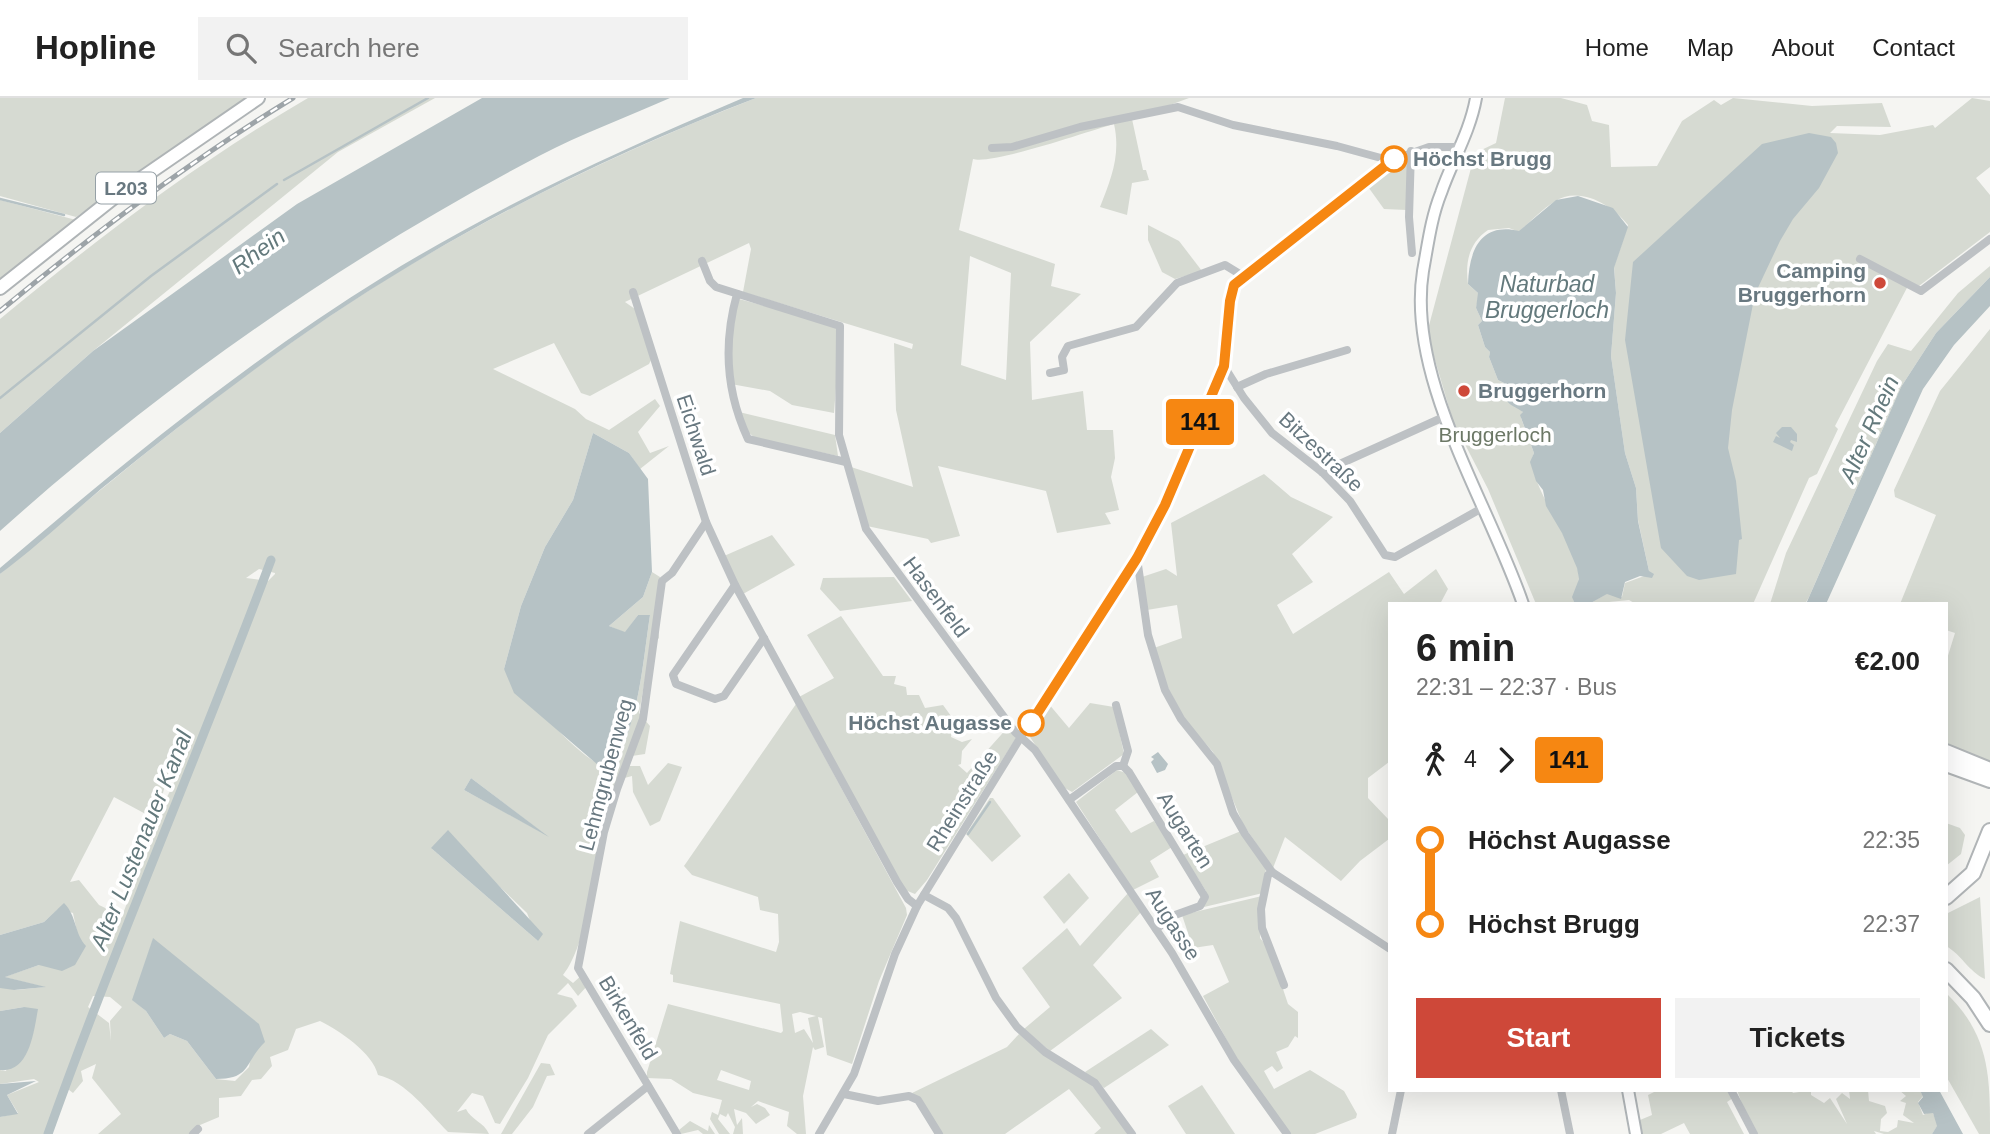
<!DOCTYPE html>
<html lang="en">
<head>
<meta charset="utf-8">
<style>
	:root { --surface:#fff; --page:#f2f2f2; --text:#222; --muted:#767676; --line:#e0e0e0; --accent:#ce4839 }
	body { margin:0; font-family:Helvetica,sans-serif; background:var(--page); color:var(--text); height:100vh; display:flex; flex-direction:column; font-size:26px; white-space:nowrap }
	* { box-sizing:border-box; margin:0 }
	p { font-size:23px; color:var(--muted) }
	.icon { flex:none; width:38px; height:38px; fill:none; stroke:currentColor; stroke-width:2; stroke-linecap:round; stroke-linejoin:round }
	.map { position:relative; flex:1; overflow:hidden }
	.panel { position:absolute; left:1388px; top:504px; width:560px; height:490px; display:flex; flex-direction:column; background:var(--surface); border-radius:0px; box-shadow:0 7px 28px #0002 }
	.panel>* { flex:none }
	.badge { padding:0 14px; border-radius:5px; font-size:24px; line-height:46px }
	.map>.badge { position:absolute; translate:-50% -50%; box-shadow:0 0 0 4px #fff }
	.legs { display:flex; align-items:center; gap:10px; height:77px; padding:0 28px; font-size:23px }
	.legs p { margin-inline-start:auto }
	.overview { display:flex; align-items:center; justify-content:space-between; height:119px; padding:0 28px }
	h1 { font-size:38px; font-weight:700; line-height:52px }
	.button { display:flex; gap:14px; margin-top:auto; padding:14px 28px }
	.button a { flex:1; height:80px; border-radius:0px; background:var(--accent); color:#fff; font-size:28px; font-weight:700; line-height:80px; text-align:center }
	.button a+a { background:var(--page); color:var(--text) }
	ul { padding:0 28px; list-style:none }
	li { display:flex; align-items:center; gap:24px; height:84px; font-size:26px }
	li i { display:grid; place-items:center; width:10px; height:100%; margin:0 9px; background:currentColor }
	li i::after { content:''; width:18px; height:18px; margin:-9px; border:5px solid; border-radius:50%; background:var(--surface) }
	li p { margin-inline-start:auto }
	li:first-child i { background:linear-gradient(#0000 50%,currentColor 0) }
	li:last-child i { background:linear-gradient(currentColor 50%,#0000 0) }
	header { display:flex; align-items:center; gap:42px; box-sizing:border-box; height:98px; padding:0 35px; background:var(--surface); border-bottom:2px solid var(--line) }
	header strong { font-size:33px }
	nav { display:flex; gap:38px; margin-inline-start:auto; font-size:24px }
	.search { width:490px; height:63px; background:var(--page); display:flex; align-items:center; gap:18px; box-sizing:border-box; padding:0 24px; border-radius:0px; color:var(--muted); font-size:26px }
	.map>svg:first-child { display:block }
</style>
</head>
<body>
<header>
<strong>Hopline</strong>
<div class="search"><svg class="icon" aria-label="search" viewBox="0 0 24 24"><circle cx="10" cy="10" r="6"/><path d="M15 15l6 6"/></svg>Search here</div>
<nav><a>Home</a><a>Map</a><a>About</a><a>Contact</a></nav>
</header>
<div class="map">
<svg width="1990" height="1036" viewBox="0 0 1990 1036">
	<rect width="100%" height="100%" fill="#f5f5f2"/>
	<g fill="#d6dad2" fill-rule="evenodd">
		<path d="M0 0H248L76 119 0 98Z"/>
		<path d="M308 0H435L338 54 93 253 0 335V221C98 140 198 64 308 0Z"/>
		<path d="M756 0H1189L1132 21 1143 72H1146L1149 82 1132 85 1127 117 1100 109C1111 81 1121 57 1114 26 1089 33 992 67 973 61L959 132 1055 166 1051 188 1081 196 1030 244 1032 302 1083 293 1087 332H1113L1115 360 1111 379 1119 412 1105 415 1111 426 1057 435 1046 393 938 368 960 438 931 445 928 441 867 428 851 369 913 389 896 312 894 245 912 251 913 246 743 194 751 151 749 145 625 204 635 211 651 262 649 266 590 298 581 295 554 245 493 271 575 311 586 321 609 332 655 301 660 308 638 334 650 355 669 348 640 371 629 355 593 335 573 402 545 449 521 508 504 571C532 602 572 656 610 672 639 627 642 570 650 517H638L625 535 609 528 643 499 652 474 660 479 657 513 659 540 651 548 639 615 650 628 645 656 625 659 626 668H640L648 687 668 665 682 669 660 723 650 728 633 694 632 678 617 682C608 724 588 849 563 877L573 885 583 876 588 887 578 898 568 885 557 896 572 900 577 908 548 937 528 980 500 1026 495 1025 483 998 472 995 457 1014 466 1011C471 1022 484 1024 489 1036L448 1034C429 1015 406 983 378 977 373 955 340 933 320 923L296 931 288 952 270 959 272 968 261 981 252 982 241 998 219 1000V1019L200 1027 193 1036H98L121 1016 92 980 96 966 81 973 83 983 73 995 64 988 48 1026 53 1036H0V1019L18 1015 7 997 39 984 34 981 0 986V972L6 973 24 909 0 913V889L17 892 44 889 4 879 39 867 78 839 73 815 58 811 44 824 0 837V476C122 373 246 269 382 184 500 111 627 50 756 0ZM970 158 1011 175 1006 282 961 267ZM259 471 275 475V476L268 483 246 480ZM172 664 178 677 156 721 171 665ZM471 680 543 735 464 692ZM114 699 155 721 148 751 122 818 99 807 79 782 70 784ZM431 750 497 786 527 815 538 843ZM153 841 258 926 249 969 235 983 216 981 187 943 170 936 164 940 146 913 133 902ZM93 898 110 899 122 909 110 923 111 943 109 925 88 909Z"/>
		<path d="M1505 0H1561L1587 7 1592 23 1609 27 1611 69 1657 68 1682 23 1714 2 1721 7 1733 0 1812 8 1882 5 1891 29 1837 28 1830 35 1880 37 1933 27 1935 30 1972 0 1990 3V69L1976 80 1990 97V134L1919 188 1910 184 1835 328 1838 331 1817 376 1809 380 1753 506H1636L1629 502 1589 506 1608 495 1622 499 1625 485 1647 477 1649 473 1638 422 1636 390 1625 355 1611 258 1616 195 1614 169 1628 127C1612 107 1579 87 1554 104 1541 112 1530 124 1519 134L1509 130 1488 132C1469 145 1465 164 1468 186L1479 196 1476 210 1482 223 1478 227 1485 249 1490 254 1489 259 1498 282 1504 285 1501 292 1523 314 1521 320 1534 355C1525 372 1554 417 1562 434 1568 446 1579 467 1579 480 1579 491 1570 495 1575 506H1536L1488 391 1453 323 1427 235 1475 55 1496 45Z"/>
		<path d="M1405 62 1407 64V112L1384 111 1366 86Z"/>
		<path d="M0 102 76 122 0 183Z"/>
		<path d="M1148 127 1179 143 1202 173 1175 181 1162 174 1148 142Z"/>
		<path d="M1990 168V179L1936 235 1901 289 1809 499 1805 506H1770L1786 455 1877 263 1888 246 1911 253 1958 195Z"/>
		<path d="M739 201 834 227 840 237 834 315 792 307 770 293 731 286 732 232Z"/>
		<path d="M1990 231V666L1946 649V564L1955 535 1946 532V506H1900L1936 417 1895 399 1894 392 1940 293Z"/>
		<path d="M739 314 835 337 838 358 755 340 747 333Z"/>
		<path d="M1264 376 1291 399 1333 419 1292 456 1313 484 1277 507 1293 536 1389 474 1404 496 1436 471 1448 491 1440 506H1390L1389 664 1368 680V700L1389 722V741L1360 763 1341 783 1285 739 1273 770 1243 726 1213 654 1185 622 1163 580 1154 550 1182 540 1177 507 1147 512 1142 479 1166 471 1177 478 1171 425Z"/>
		<path d="M772 437 795 467 743 496 724 458Z"/>
		<path d="M894 479 912 503 840 513 820 491 823 480Z"/>
		<path d="M841 518 883 578H896L894 586 906 589 907 597H919L925 610 943 607 951 618 940 627 944 631 952 629 951 639 962 644 972 641 962 653 961 666 958 667 967 675 1009 628 1016 640 927 782 915 796 905 792 799 599 834 580 807 537Z"/>
		<path d="M1048 605 1069 630 1090 605 1114 609 1124 656 1072 694 1063 689 1030 639Z"/>
		<path d="M796 606 906 810 907 817 879 883 852 966 827 957 822 920 818 919 824 949 815 952 813 949 803 998 806 1036H797L787 1028 789 1014 758 1003 751 1009 757 1006 765 1010 770 1017 756 1026 746 1015 734 1011 737 1027 742 1020 743 1036H733L735 1029 728 1015 726 1019 720 1016 718 1021 730 1036H719L710 1021 712 1014 718 1017 722 1002 693 995 671 981 647 980V974L668 906 781 935 783 933 780 906 673 884V877L670 876 680 823 776 854 779 844 778 816 760 812 758 799 692 777 684 768ZM800 914 816 918 808 920 813 945 804 931 795 935 792 916ZM721 972 751 983 749 992 717 982Z"/>
		<path d="M1117 672 1126 675 1138 694 1115 712 1131 735 1154 723 1172 749 1150 763 1159 779 1133 792 1076 704Z"/>
		<path d="M990 700H993L1021 738 992 764 966 736Z"/>
		<path d="M1946 725 1960 730 1965 737 1961 756 1946 768Z"/>
		<path d="M1241 733 1266 770 1263 795 1204 809 1206 793 1183 757Z"/>
		<path d="M1069 775 1089 800 1064 826 1043 799Z"/>
		<path d="M1129 794 1141 814 1093 867 1122 900 1050 953 1024 931 1050 909 1022 870 1067 830 1080 848Z"/>
		<path d="M1262 798 1260 840 1270 852 1288 906 1298 914V940L1295 938 1288 949 1276 954 1283 970 1277 974 1272 968 1264 973 1274 991 1310 972 1344 993 1357 1016 1356 1020 1315 1036H1290L1237 961 1203 898 1229 884 1213 847 1193 850 1182 817Z"/>
		<path d="M1980 799 1985 881C1968 873 1962 857 1946 848V816Z"/>
		<path d="M1946 895C1990 937 1990 979 1990 1036H1979L1946 978Z"/>
		<path d="M1151 931 1169 947 1104 990 1085 974Z"/>
		<path d="M1019 936 1091 986 1128 1036H1094L1101 1030 1069 991 1005 1036H943L920 1001 912 995 1007 949Z"/>
		<path d="M541 965 550 966 555 977 547 978 533 1009 512 1036H501Z"/>
		<path d="M1202 987 1235 1036H1186L1168 1008Z"/>
		<path d="M1658 992H1729L1733 1000 1727 1004 1744 1036H1690L1684 1025 1661 1036H1642L1640 1022 1652 1017 1648 997Z"/>
		<path d="M1737 992H1791L1793 995 1811 992V997L1824 1005 1830 1000 1847 1026 1836 1001 1842 995 1850 1001 1849 992H1868L1869 1003 1885 1008 1887 1015 1881 1021 1880 1033 1888 1034 1897 1029 1898 1022 1914 1025 1903 1017 1906 1005 1900 1003 1906 998 1899 992H1920L1923 998 1918 1004 1923 1017 1932 1013 1938 1027 1932 1036H1884L1874 1033 1876 1036H1753Z"/>
		<path d="M690 1023 708 1033 709 1027 715 1036H703L698 1032 681 1036 679 1032Z"/>
	</g>
	<g fill="#b6c2c5">
		<path d="M482 0H670C627 19 581 36 539 58 344 160 163 287 0 433V335L93 253 297 106Z"/>
		<path d="M743 0H756C586 65 420 151 273 258 214 301 157 345 101 391 68 419 35 450 0 476V470C122 366 247 263 383 179 498 108 620 52 743 0Z"/>
		<path d="M1809 35 1831 39 1836 45 1838 55 1819 90 1793 121 1780 143 1755 196 1732 312 1728 350 1736 383 1742 441 1739 442 1736 476 1699 482 1687 478 1661 450 1625 242 1633 164 1762 46Z"/>
		<path d="M1578 98 1613 110 1628 129 1614 170 1616 195 1611 258 1625 355 1636 390 1638 423 1649 473 1654 476 1652 480 1640 478 1625 484 1621 501 1607 496 1589 506H1575L1572 499 1579 481 1577 470 1562 435 1546 408 1543 392 1536 383 1530 364 1534 355 1520 317 1523 314C1510 305 1509 310 1501 291L1504 285 1498 282 1489 259 1490 254 1485 249 1478 227 1482 223 1476 210 1478 195 1468 186C1469 152 1481 124 1519 133L1556 102Z"/>
		<path d="M1990 179V208L1954 247 1923 291 1826 506H1806L1901 289 1936 235Z"/>
		<path d="M1782 329H1791L1797 336V344L1791 342 1790 344 1794 347 1792 353 1773 344 1776 338 1780 340 1776 335Z"/>
		<path d="M593 335 629 355 648 381 652 474 643 499 609 528 625 534 638 517H650C642 570 639 627 610 673L598 667 514 595 504 571 521 508 545 449 573 402Z"/>
		<path d="M1158 654 1168 666 1165 672 1157 675 1151 664 1154 661 1151 659Z"/>
		<path d="M471 680 549 739 464 692Z"/>
		<path d="M448 732 543 836 538 843 431 750Z"/>
		<path d="M64 805C77 818 74 835 86 848L75 867 62 873 39 867 5 879 46 889 14 892 0 890V837L44 824Z"/>
		<path d="M153 840 259 926 265 944C244 964 252 981 216 981L187 943 170 936 164 940 146 913 132 902Z"/>
		<path d="M24 909 38 911C34 932 30 975 0 972V913Z"/>
		<path d="M36 983 7 997 18 1016 0 1019V986Z"/>
		<path d="M1920 992H1939L1963 1036H1932L1937 1028 1933 1015 1924 1016 1918 1005 1923 999Z"/>
	</g>
	<g fill="none" stroke-linecap="round" stroke-linejoin="round">
		<g stroke="#b6c2c5" stroke-width="2.5">
			<path d="M284 82 428 0"/>
			<path d="M0 101 64 117"/>
			<path d="M0 300 151 178 277 86"/>
			<path d="M968 736 990 704"/>
		</g>
		<path stroke="#b6c2c5" stroke-width="9" d="M48 1036C117 843 199 655 271 462"/>
		<g stroke="#b0b5b8" stroke-width="14">
			<g id="secondary">
				<path d="M1476 0C1470 34 1452 63 1441 95 1431 120 1428 146 1423 173 1406 280 1489 406 1523 506"/>
				<path d="M1628 992 1636 1036"/>
			</g>
		</g>
		<g stroke="#afb4b6" stroke-width="16">
			<path id="primary" d="M0 190 117 97 258 0"/>
		</g>
		<g stroke="#b1b5b7" stroke-width="18">
			<g id="motorway">
				<path d="M1946 654 1990 672"/>
				<path d="M1946 666 1990 682"/>
				<path d="M1946 799 1973 775 1990 733"/>
				<path d="M1946 872 1973 900 1990 926"/>
			</g>
		</g>
		<g stroke="#bdc1c4" stroke-width="8">
			<path d="M992 50 1012 49 1080 29 1178 9 1233 27 1337 48 1381 60 1387 66"/>
			<path d="M1411 53 1409 119 1412 155"/>
			<path d="M1860 161 1921 193 1990 141"/>
			<path d="M702 163 710 183 716 189 840 228 839 337 866 431 1015 634 1035 652 1172 855 1234 962 1287 1036"/>
			<path d="M633 194 706 424 735 487 897 784 908 801 917 808"/>
			<path d="M737 196C723 246 726 294 748 341L846 364"/>
			<path d="M1224 268 1244 300 1272 335 1322 374 1350 403 1385 457 1395 459 1484 409"/>
			<path d="M1050 275 1064 272 1062 259 1068 248 1136 229 1177 185 1225 167 1243 178"/>
			<path d="M1237 289 1266 276 1347 252"/>
			<path d="M1322 374 1446 318"/>
			<path d="M1137 460 1148 537 1165 592 1181 621 1217 666 1233 715 1245 736 1272 774 1390 851"/>
			<path d="M735 487 673 577 676 586 715 601 724 598 764 540"/>
			<path d="M1116 607 1128 653 1123 668"/>
			<path d="M1069 702 1116 668H1123L1129 674 1205 799 1200 808 1175 817 1156 831"/>
			<path d="M1272 774 1268 777 1261 811 1262 830 1284 887"/>
			<path d="M924 797 948 810 956 820 996 900 1017 929 1045 954 1095 985 1132 1036"/>
			<path d="M1561 992 1570 1036"/>
			<path d="M1731 992 1754 1036"/>
			<path d="M844 996 878 1003 909 998 918 1002 939 1036"/>
			<path d="M193 1036 198 1031"/>
			<path d="M588 1036 648 988"/>
			<path d="M677 1036 578 870 604 734 617 691 643 621 662 483 672 475 706 424"/>
			<path d="M819 1036 854 976 895 856 917 808 1075 551 1137 460 1165 407 1224 268 1230 203 1234 187 1395 61 1429 49H1461"/>
			<path d="M1392 1036 1401 992"/>
		</g>
		<use href="#secondary" stroke="#fff" stroke-width="10"/>
		<use href="#primary" stroke="#fff" stroke-width="12"/>
		<use href="#motorway" stroke="#fff" stroke-width="14"/>
		<g stroke="#9da4a8" stroke-width="5">
			<path id="rail" d="M0 213C93 136 190 63 293 0"/>
		</g>
		<use href="#rail" stroke="#fff" stroke-width="2.5" stroke-dasharray="8" stroke-linecap="butt"/>
	</g>
	<g fill="none" stroke-linecap="round" stroke-linejoin="round">
		<g stroke="#fff" stroke-width="16">
			<path id="line-1" d="M1031 625 1137 460 1165 407 1224 268 1230 203 1234 187 1394 61"/>
		</g>
		<use href="#line-1" stroke="#f68712" stroke-width="10"/>
	</g>
	<g fill="#fff" stroke="#f68712" stroke-width="3.5">
		<circle cx="1394" cy="61" r="12"/>
		<circle cx="1031" cy="625" r="12"/>
	</g>
	<g fill="#ce4839" stroke="#fff" stroke-width="2.5">
		<circle cx="1880" cy="185" r="7"/>
		<circle cx="1464" cy="293" r="7"/>
	</g>
	<g text-anchor="middle" stroke-width="7" stroke-linejoin="round" paint-order="stroke">
		<rect fill="#fff" stroke="#95a0a6" stroke-width="2" x="96" y="74.5" width="60" height="31" rx="5"/>
		<g font-size="19" font-weight="bold" fill="#687880">
			<text x="126" y="97">L203</text>
		</g>
		<g font-size="21" font-weight="bold" fill="#687880" stroke="#fff" text-anchor="start">
			<text x="1413" y="68">Höchst Brugg</text>
			<text x="1012" y="632" text-anchor="end">Höchst Augasse</text>
		</g>
		<g font-size="21" font-weight="bold" fill="#687880" stroke="#fff" text-anchor="end">
			<text x="1866" y="180">Camping<tspan x="1866" dy="24">Bruggerhorn</tspan></text>
			<text x="1478" y="300" text-anchor="start">Bruggerhorn</text>
		</g>
		<g font-size="21" fill="#687880" stroke="#fff">
			<text transform="translate(696 337) rotate(72)" y="7">Eichwald</text>
			<text transform="translate(1321 354) rotate(43)" y="7">Bitzestraße</text>
			<text transform="translate(936 499) rotate(53)" y="7">Hasenfeld</text>
			<text transform="translate(606 677) rotate(-75)" y="7">Lehmgrubenweg</text>
			<text transform="translate(962 703) rotate(-58)" y="7">Rheinstraße</text>
			<text transform="translate(1185 732) rotate(58)" y="7">Augarten</text>
			<text transform="translate(1173 826) rotate(57)" y="7">Augasse</text>
			<text transform="translate(628 920) rotate(59)" y="7">Birkenfeld</text>
		</g>
		<g font-size="21" fill="#6c7866" stroke="#fff">
			<text x="1495" y="344">Bruggerloch</text>
		</g>
		<g font-size="23" font-style="italic" fill="#63797c" stroke="#fff">
			<text transform="translate(258 153) rotate(-36)" y="8">Rhein</text>
			<text x="1547" y="194">Naturbad<tspan x="1547" dy="26">Bruggerloch</tspan></text>
			<text transform="translate(1869 331) rotate(-66)" y="8">Alter Rhein</text>
			<text transform="translate(141 742) rotate(-68)" y="8">Alter Lustenauer Kanal</text>
		</g>
	</g>
</svg>
<b class="badge" style="left:1200px;top:324px;background:#f68712;color:#111">141</b>
<section class="panel">
<div class="overview"><div><h1>6 min</h1><p>22:31 – 22:37 · Bus</p></div><b>€2.00</b></div>
<div class="legs"><svg class="icon" aria-label="walk" viewBox="0 0 24 24"><circle cx="13" cy="4" r="2"/><path d="M13 8l-2 6 4 7M11 14l-3 7M7 12l3-4h3l4 4"/></svg>4<svg class="icon" aria-label="forward" viewBox="0 0 24 24"><path d="M9 5l7 7-7 7"/></svg><b class="badge" style="background:#f68712;color:#111">141</b></div>
<ul>
<li><i style="color:#f68712"></i><b>Höchst Augasse</b><p>22:35</p></li>
<li><i style="color:#f68712"></i><b>Höchst Brugg</b><p>22:37</p></li>
</ul>
<div class="button"><a>Start</a><a>Tickets</a></div>
</section>
</div>
</body>
</html>
